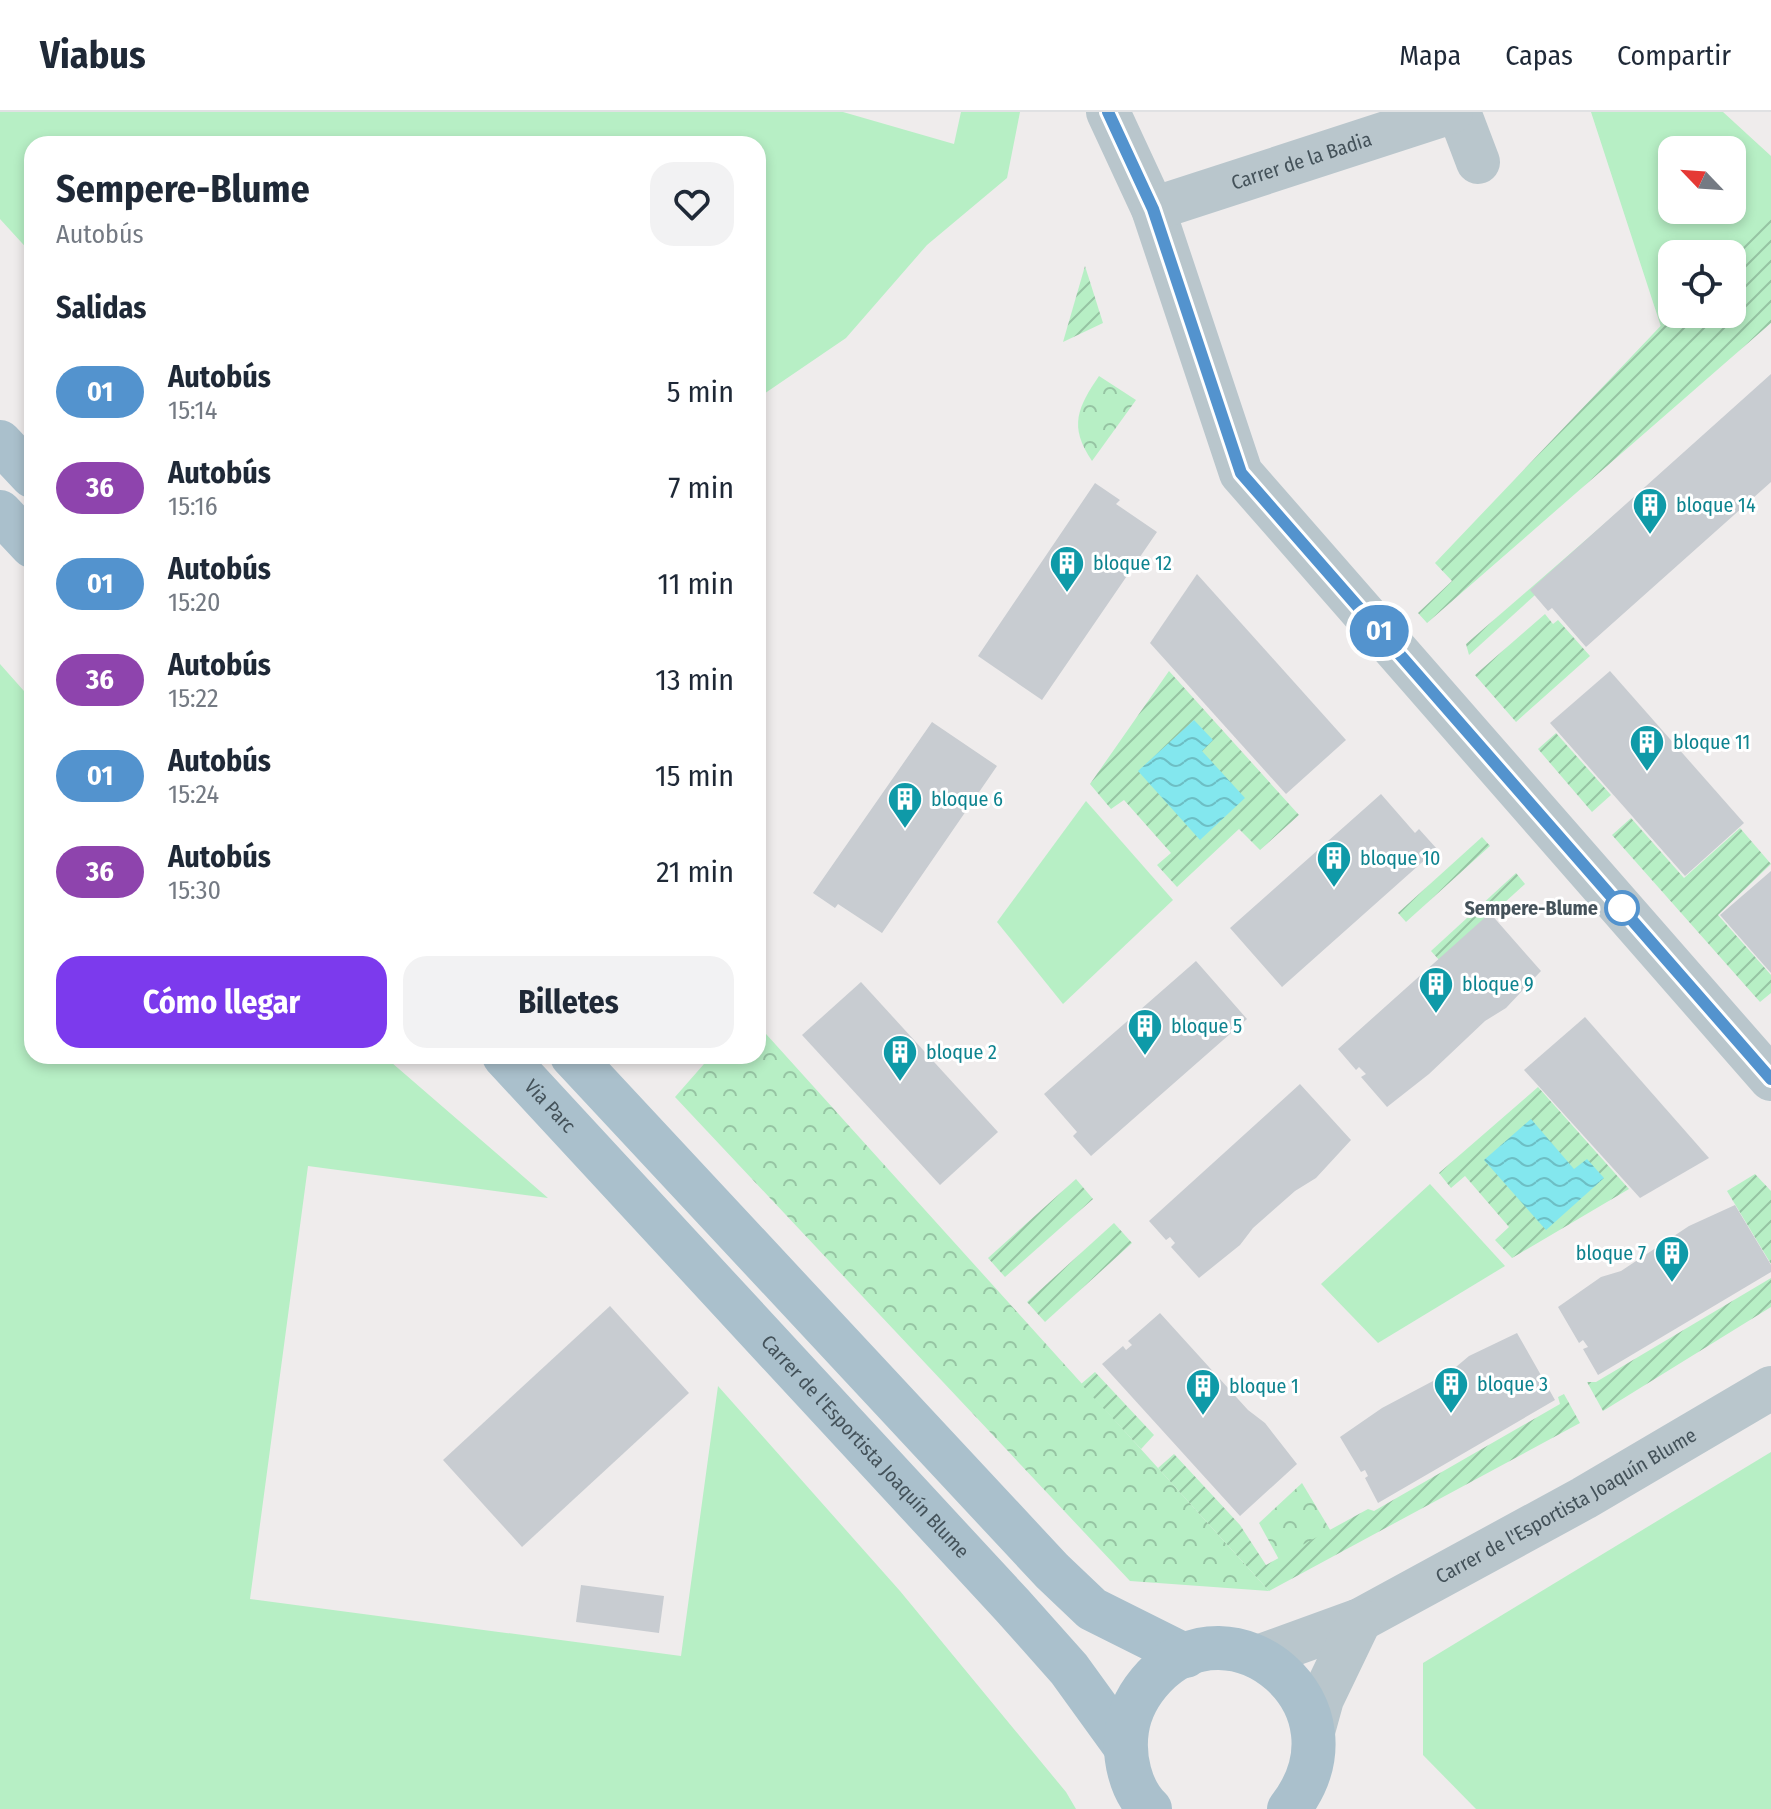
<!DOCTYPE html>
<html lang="es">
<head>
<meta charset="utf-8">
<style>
	:root { --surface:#fff; --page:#f2f2f3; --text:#1f2937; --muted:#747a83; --line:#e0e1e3; --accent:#7c3aed }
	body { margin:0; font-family:"Fira Sans Condensed",sans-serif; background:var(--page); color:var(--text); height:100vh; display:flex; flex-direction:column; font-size:30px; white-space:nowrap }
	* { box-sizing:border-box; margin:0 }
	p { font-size:26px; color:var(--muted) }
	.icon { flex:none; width:44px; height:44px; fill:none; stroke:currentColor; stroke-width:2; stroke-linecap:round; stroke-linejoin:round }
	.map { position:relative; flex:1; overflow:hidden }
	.panel { position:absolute; left:24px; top:24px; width:742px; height:928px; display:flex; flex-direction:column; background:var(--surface); border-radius:24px; box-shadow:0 4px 12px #0003 }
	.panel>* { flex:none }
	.badge { padding:0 16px; border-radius:26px; font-size:28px; line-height:52px }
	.needle { width:52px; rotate:295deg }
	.controls { position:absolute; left:1658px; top:24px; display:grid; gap:16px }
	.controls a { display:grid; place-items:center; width:88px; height:88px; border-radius:16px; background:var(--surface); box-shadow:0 4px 12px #0003; font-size:40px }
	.map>.badge { position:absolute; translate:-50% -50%; box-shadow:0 0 0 4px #fff }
	h2 { padding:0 32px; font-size:30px; line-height:72px }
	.round { display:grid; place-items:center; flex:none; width:84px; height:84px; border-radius:24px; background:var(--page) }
	.overview { display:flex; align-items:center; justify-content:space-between; height:136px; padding:0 32px }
	h1 { font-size:38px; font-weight:700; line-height:60px }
	.primary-button { display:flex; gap:16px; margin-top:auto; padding:16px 32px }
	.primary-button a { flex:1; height:92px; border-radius:24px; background:var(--accent); color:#fff; font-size:32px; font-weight:700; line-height:92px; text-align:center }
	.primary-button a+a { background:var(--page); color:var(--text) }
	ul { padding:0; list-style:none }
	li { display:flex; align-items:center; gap:24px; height:96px; padding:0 32px }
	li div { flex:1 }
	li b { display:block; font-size:30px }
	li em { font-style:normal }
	li .badge { min-width:88px; font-weight:700; text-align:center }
	header { display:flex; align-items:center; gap:48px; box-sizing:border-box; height:112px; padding:0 40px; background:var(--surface); border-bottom:2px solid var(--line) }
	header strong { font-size:38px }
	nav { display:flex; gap:44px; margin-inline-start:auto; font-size:28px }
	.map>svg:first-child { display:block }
</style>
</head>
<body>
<header>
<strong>Viabus</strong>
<nav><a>Mapa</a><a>Capas</a><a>Compartir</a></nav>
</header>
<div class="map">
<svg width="1771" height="1697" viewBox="0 0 1771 1697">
	<defs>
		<pattern id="park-crowns" width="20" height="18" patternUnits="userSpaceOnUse" patternTransform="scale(2)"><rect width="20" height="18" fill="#b7efc5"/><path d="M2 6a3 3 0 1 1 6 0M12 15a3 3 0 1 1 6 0" fill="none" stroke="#96c4a3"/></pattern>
		<pattern id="garden-furrows" width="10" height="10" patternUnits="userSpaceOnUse" patternTransform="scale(2)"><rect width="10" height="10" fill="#b7efc5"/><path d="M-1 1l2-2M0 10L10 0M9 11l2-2" fill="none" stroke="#96c4a3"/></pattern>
		<pattern id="water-waves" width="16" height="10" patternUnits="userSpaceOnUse" patternTransform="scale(2)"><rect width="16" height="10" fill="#83e7ee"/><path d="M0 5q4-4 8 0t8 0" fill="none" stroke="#6dbec4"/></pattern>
	</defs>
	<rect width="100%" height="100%" fill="#efecec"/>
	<g fill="#b7efc5" fill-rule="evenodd">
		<path d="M0 0H843L954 32 961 0H1020L1007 66 927 133 846 226 758 286V32H32V142L0 107Z"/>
		<path d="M1591 0H1723L1771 44V123L1732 142H1672V202H1699L1665 227ZM1672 38H1732V98H1672Z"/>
		<path d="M0 552 32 588V944H384L548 1086 308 1054 250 1487 681 1544 718 1274 900 1479 1066 1680 1076 1697H0Z"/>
		<path d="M1086 689 1173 788 1063 892 997 810Z"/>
		<path d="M1430 1072 1505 1154 1378 1231 1321 1172Z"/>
		<path d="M1771 1340V1697H1476L1423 1643V1551Z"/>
	</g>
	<g fill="url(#park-crowns)">
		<path d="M1099 264 1136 288 1092 349C1068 314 1078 295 1099 264Z"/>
		<path d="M758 913 1269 1479 1130 1469 675 985 711 944H758Z"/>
		<path d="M1302 1371 1332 1421 1282 1453 1259 1411Z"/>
	</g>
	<g fill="url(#garden-furrows)">
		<path d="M1771 99V211L1427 511 1418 501 1452 469 1435 451 1672 202H1732L1730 142Z"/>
		<path d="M1085 154 1103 211 1063 230Z"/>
		<path d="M1618 400 1623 403 1469 543 1466 532Z"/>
		<path d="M1545 502 1553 512 1558 508 1590 544 1516 610 1475 563Z"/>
		<path d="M1169 559 1299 703 1260 738 1239 717 1177 775 1157 753 1171 741 1124 688 1111 697 1090 672Z"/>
		<path d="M1556 621 1611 683 1592 700 1538 637Z"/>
		<path d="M1631 706 1684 766 1740 716 1771 752 1718 803 1771 863V881L1760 890 1612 723Z"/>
		<path d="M1482 725 1490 734 1406 810 1398 801Z"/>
		<path d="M1516 761 1525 772 1440 849 1431 839Z"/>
		<path d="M1538 975 1629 1077 1512 1146 1495 1128 1509 1115 1465 1064 1451 1076 1439 1061Z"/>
		<path d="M1755 1062 1771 1079V1152L1727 1079Z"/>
		<path d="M1076 1067 1093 1087 1005 1165 988 1146Z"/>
		<path d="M1114 1111 1132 1131 1045 1210 1027 1190Z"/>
		<path d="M1771 1166V1195L1603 1299 1587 1270H1596Z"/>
		<path d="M1095 1260 1154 1323 1141 1337 1081 1272Z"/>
		<path d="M1564 1282 1580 1311 1269 1479 1158 1356 1174 1342 1240 1413 1266 1453 1368 1397 1374 1399 1560 1292 1558 1285Z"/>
	</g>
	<g fill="url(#water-waves)">
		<path d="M1194 608 1213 628 1202 639 1245 686 1200 728 1138 659Z"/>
		<path d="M1531 1007 1574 1057 1587 1047 1604 1066 1546 1118 1484 1048Z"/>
	</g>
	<g fill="#c8ccd1">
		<path d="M1771 262V370L1586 535 1552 496 1548 499 1530 478Z"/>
		<path d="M1095 371 1120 388 1116 392 1157 420 1042 588 978 544Z"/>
		<path d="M1197 462 1346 628 1286 682 1150 531Z"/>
		<path d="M1610 559 1744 711 1685 764 1550 611Z"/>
		<path d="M932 610 997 654 882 821 838 792 835 796 813 781Z"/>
		<path d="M1381 682 1415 721 1419 717 1437 737 1282 875 1230 816Z"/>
		<path d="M1771 759V861L1720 803Z"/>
		<path d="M1490 801 1541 859 1506 896 1485 909 1429 962 1387 995 1361 965 1366 962 1359 955 1356 958 1338 937Z"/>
		<path d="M1196 849 1247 907 1091 1044 1073 1024 1077 1020 1044 982Z"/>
		<path d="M861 870 998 1020 940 1073 802 923Z"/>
		<path d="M1585 905 1709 1046 1640 1086 1524 958Z"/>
		<path d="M1300 972 1351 1028 1316 1066 1295 1079 1253 1116 1240 1133 1199 1166 1171 1135 1175 1131 1170 1125 1166 1128 1149 1109Z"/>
		<path d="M1735 1093 1771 1153V1160L1598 1263 1583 1237 1588 1235 1583 1228 1579 1231 1558 1195 1601 1165 1621 1159 1689 1114Z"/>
		<path d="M610 1194 689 1281 522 1435 443 1348Z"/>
		<path d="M1160 1201 1248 1298 1265 1311 1297 1352 1240 1404 1102 1252 1123 1234 1126 1238 1132 1233 1128 1229Z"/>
		<path d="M1517 1221 1555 1288 1378 1391 1365 1366 1368 1364 1365 1358 1361 1360 1340 1325 1382 1296 1450 1260 1469 1244Z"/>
		<path d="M581 1473 664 1484 659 1521 576 1510Z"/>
	</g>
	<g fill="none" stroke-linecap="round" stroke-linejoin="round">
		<g stroke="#b9c6cc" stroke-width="44">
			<path d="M1108 0 1153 97 1241 361 1771 967"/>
			<path d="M1459 0 1478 50"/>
			<path id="s1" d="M1153 97 1451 0"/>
			<path id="s2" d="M1258 1545 1360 1508 1584 1386 1771 1276"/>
			<path d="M1314 1616 1322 1587 1360 1508"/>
		</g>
		<g stroke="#aac0cc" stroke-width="44">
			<path d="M0 330 32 364"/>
			<path d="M0 400 32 434"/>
			<path id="s3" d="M504 944 1012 1493 1069 1557 1124 1633"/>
			<path d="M572 944 1052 1459 1092 1497 1186 1544"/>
			<path d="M1150 1697C1130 1678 1123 1644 1127 1618 1130 1597 1140 1580 1154 1565 1231 1482 1370 1593 1289 1697"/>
		</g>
	</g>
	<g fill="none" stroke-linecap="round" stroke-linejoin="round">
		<g stroke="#fff" stroke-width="18">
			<path id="line" d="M1108 0 1153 97 1241 361 1771 967"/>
		</g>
		<use href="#line" stroke="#5393ce" stroke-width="12"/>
	</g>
	<defs>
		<g id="building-pin" transform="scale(1.8)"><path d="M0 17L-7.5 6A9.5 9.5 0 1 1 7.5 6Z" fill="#0f9aa8" stroke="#fff"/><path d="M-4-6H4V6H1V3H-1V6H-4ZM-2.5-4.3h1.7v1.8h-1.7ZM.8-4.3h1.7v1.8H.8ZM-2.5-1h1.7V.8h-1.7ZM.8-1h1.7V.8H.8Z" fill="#fff"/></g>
	</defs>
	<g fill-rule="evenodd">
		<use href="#building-pin" x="1650" y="393"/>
		<use href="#building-pin" x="1067" y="451"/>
		<use href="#building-pin" x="1647" y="630"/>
		<use href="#building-pin" x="905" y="687"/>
		<use href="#building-pin" x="1334" y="746"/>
		<use href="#building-pin" x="1436" y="872"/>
		<use href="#building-pin" x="1145" y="914"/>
		<use href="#building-pin" x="900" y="940"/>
		<use href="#building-pin" x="1672" y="1141"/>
		<use href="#building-pin" x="1451" y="1272"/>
		<use href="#building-pin" x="1203" y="1274"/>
	</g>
	<circle fill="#fff" stroke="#5393ce" stroke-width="4" cx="1622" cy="796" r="16"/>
	<g text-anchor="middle" stroke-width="6" stroke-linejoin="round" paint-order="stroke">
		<g font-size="20" fill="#44525a" stroke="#fff">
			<text dy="7" stroke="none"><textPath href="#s1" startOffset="156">Carrer de la Badia</textPath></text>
			<text dy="7" stroke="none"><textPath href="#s3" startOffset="68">Via Parc</textPath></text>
			<text dy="7" stroke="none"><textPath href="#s3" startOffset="532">Carrer de l'Esportista Joaquín Blume</textPath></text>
			<text dy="7" stroke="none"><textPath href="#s2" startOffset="344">Carrer de l'Esportista Joaquín Blume</textPath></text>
		</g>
		<g font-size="20" fill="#0d838f" stroke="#fff" text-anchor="start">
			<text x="1676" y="400">bloque 14</text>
			<text x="1093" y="458">bloque 12</text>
			<text x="1673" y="637">bloque 11</text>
			<text x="931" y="694">bloque 6</text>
			<text x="1360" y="753">bloque 10</text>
			<text x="1462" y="879">bloque 9</text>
			<text x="1171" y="921">bloque 5</text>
			<text x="926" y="947">bloque 2</text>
			<text x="1646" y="1148" text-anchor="end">bloque 7</text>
			<text x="1477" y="1279">bloque 3</text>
			<text x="1229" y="1281">bloque 1</text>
		</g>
		<g font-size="20" font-weight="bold" fill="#44525a" stroke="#fff" text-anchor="end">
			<text x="1598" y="803">Sempere-Blume</text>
		</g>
	</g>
</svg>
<div class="controls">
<a><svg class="needle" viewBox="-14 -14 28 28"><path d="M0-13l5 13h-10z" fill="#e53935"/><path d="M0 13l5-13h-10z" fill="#747a83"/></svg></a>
<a><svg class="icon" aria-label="locate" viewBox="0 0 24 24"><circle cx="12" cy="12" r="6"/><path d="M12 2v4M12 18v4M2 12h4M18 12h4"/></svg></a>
</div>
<b class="badge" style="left:1379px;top:519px;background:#5393ce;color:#fff">01</b>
<section class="panel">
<div class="overview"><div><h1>Sempere-Blume</h1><p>Autobús</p></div><a class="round"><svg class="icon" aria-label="heart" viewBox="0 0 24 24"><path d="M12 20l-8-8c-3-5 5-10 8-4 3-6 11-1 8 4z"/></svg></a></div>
<h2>Salidas</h2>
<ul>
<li><span class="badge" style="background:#5393ce;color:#fff">01</span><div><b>Autobús</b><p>15:14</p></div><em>5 min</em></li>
<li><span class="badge" style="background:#8e44ad;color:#fff">36</span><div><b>Autobús</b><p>15:16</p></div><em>7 min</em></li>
<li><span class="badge" style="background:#5393ce;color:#fff">01</span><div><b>Autobús</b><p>15:20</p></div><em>11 min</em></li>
<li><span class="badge" style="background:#8e44ad;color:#fff">36</span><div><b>Autobús</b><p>15:22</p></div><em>13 min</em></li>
<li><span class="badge" style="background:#5393ce;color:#fff">01</span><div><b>Autobús</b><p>15:24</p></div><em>15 min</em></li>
<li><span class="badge" style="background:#8e44ad;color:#fff">36</span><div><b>Autobús</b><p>15:30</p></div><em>21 min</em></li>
</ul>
<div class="primary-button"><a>Cómo llegar</a><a>Billetes</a></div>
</section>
</div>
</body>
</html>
